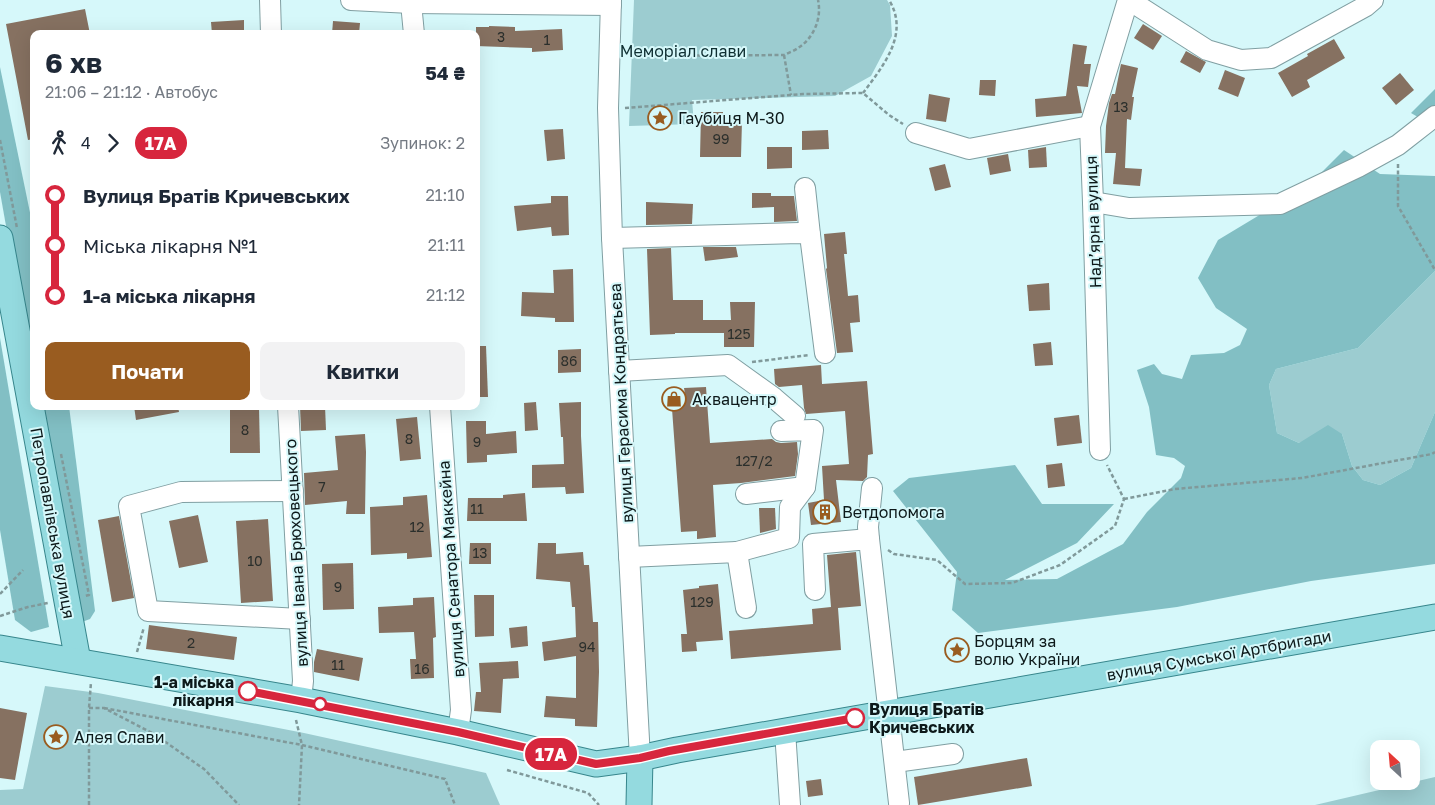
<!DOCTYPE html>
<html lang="uk">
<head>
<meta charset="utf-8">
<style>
	:root { --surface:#fff; --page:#f2f2f3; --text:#1f2937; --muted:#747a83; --accent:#995c20 }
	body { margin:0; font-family:"Golos Text",sans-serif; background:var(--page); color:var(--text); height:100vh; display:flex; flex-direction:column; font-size:19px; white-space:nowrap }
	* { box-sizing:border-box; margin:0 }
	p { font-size:16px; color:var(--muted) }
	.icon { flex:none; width:28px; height:28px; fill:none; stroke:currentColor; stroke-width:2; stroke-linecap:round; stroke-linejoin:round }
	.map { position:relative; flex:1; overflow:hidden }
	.details { position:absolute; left:30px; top:30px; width:450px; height:380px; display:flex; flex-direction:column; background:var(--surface); border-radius:10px; box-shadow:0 5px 20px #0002 }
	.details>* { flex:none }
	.badge { padding:0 10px; border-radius:16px; font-size:18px; line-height:32px }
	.needle { width:32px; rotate:334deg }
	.controls { position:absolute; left:1370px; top:740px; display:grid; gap:10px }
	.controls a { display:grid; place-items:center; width:50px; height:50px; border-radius:10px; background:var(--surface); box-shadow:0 5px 20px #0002; font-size:25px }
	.map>.badge { position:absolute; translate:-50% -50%; box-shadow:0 0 0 2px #fff }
	.legs { display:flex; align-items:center; gap:8px; height:55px; padding:0 15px; font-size:16px }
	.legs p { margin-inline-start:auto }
	.overview { display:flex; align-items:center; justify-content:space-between; height:85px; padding:0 15px }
	h1 { font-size:28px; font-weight:700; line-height:38px }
	.primary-button { display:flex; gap:10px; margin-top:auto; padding:10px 15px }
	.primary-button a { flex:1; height:58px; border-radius:10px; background:var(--accent); color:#fff; font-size:20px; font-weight:700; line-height:58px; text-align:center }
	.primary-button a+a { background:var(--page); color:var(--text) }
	ul { padding:0 15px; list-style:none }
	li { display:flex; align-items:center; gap:18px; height:50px; font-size:19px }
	li i { display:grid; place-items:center; width:8px; height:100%; margin:0 6px; background:currentColor }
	li i::after { content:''; width:12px; height:12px; margin:-6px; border:4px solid; border-radius:50%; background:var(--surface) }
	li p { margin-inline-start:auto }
	li:first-child i { background:linear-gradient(#0000 50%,currentColor 0) }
	li:last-child i { background:linear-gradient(currentColor 50%,#0000 0) }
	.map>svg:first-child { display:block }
</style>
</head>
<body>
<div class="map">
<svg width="1435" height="805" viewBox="0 0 1435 805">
	<rect width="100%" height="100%" fill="#d6f8fa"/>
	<g fill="#9cccd0">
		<path d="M634 0H887L890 5 892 36 871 76 835 96 692 100 694 124 629 126Z"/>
		<path d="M1435 271V412L1411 468 1380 485 1363 480 1352 466 1342 434 1299 443 1277 433 1269 385 1276 369 1358 348Z"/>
		<path d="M45 686 98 693 304 733 486 773 500 805H0V790L23 789Z"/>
		<path d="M1435 777V805H1315Z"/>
	</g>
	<g fill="#82bfc4">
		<path d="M0 67 34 232V384L0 192Z"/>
		<path d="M1435 89V127L1411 113Z"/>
		<path d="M1344 150 1380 174 1435 176V271L1358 348 1276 369 1269 385 1277 433 1299 443 1328 425 1342 434 1352 466 1363 480 1380 485 1411 468 1435 412V564L1311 581 1177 607 978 633 952 610 957 572 893 491 909 478 1015 465 1042 504H1114L1077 543 1005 580 1057 579 1123 544 1147 512 1181 478 1185 466 1174 458 1156 455 1149 407 1137 370 1154 364 1162 374 1182 379 1191 355 1224 353 1240 345 1247 329 1216 308 1198 278 1218 240 1288 198 1319 175Z"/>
		<path d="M0 338 49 627 31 632 15 620 0 530Z"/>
		<path d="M38 406H69L95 611 90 619 82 622Z"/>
	</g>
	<g fill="#867161">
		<path d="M85 9 90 34H34V139L28 140 6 24Z"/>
		<path d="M244 20V34H212L211 22Z"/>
		<path d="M333 21 360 23 359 34H332Z"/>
		<path d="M1143 24 1162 36 1153 50 1134 38Z"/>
		<path d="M489 26 515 27V31L562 29 563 50 532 52V48L476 46V27H489Z"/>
		<path d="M1334 39 1345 58 1307 80 1310 87 1292 97 1278 73 1308 56 1307 54Z"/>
		<path d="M1073 44 1087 46 1084 64H1091L1088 87 1077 86 1082 113 1036 117 1035 99 1066 96Z"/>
		<path d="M1186 51 1206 62 1200 73 1180 62Z"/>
		<path d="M1121 64 1138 68 1132 97H1134L1131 120 1127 119 1125 168 1142 169 1140 186 1113 184 1116 153H1105L1106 126 1109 103 1112 94H1115Z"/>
		<path d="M1225 70 1245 78 1238 97 1218 89Z"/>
		<path d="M1400 73 1414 90 1396 105 1382 88Z"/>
		<path d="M980 80H996L995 96 979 95Z"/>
		<path d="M929 94 950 98 946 122 926 119Z"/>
		<path d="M701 112H723V121H742L741 157H700Z"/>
		<path d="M563 129 565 159 547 161 544 130Z"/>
		<path d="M828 130 829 149 802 150V131Z"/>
		<path d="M767 147H792V168L767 169Z"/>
		<path d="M1046 147 1047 167 1029 168 1028 150Z"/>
		<path d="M1008 154 1011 171 990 175 987 158Z"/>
		<path d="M945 164 951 187 935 191 929 168Z"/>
		<path d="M752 193H771V196H794L797 221 774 222V207L752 208Z"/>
		<path d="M551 196H568L569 235 552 236 551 227 517 231 514 206 551 203Z"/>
		<path d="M646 202 693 204 692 224 646 225Z"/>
		<path d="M845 232 847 254H844L848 296 858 295 860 322 850 323 853 352 837 353 826 269 827 268 824 234Z"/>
		<path d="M703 247H736L738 257 705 261Z"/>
		<path d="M671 248 673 300H703V320H731L730 302H755L754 347H724V333H675V334L650 335 647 249Z"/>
		<path d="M573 269 574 322H555V318L521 316 522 292 554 293 553 270Z"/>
		<path d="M1049 283 1050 310 1029 311 1027 285Z"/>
		<path d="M1051 342 1053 365 1035 366 1033 344Z"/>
		<path d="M476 346H486L488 397H476Z"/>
		<path d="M581 349V372L558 373V350Z"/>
		<path d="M821 365 822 384 867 381 873 454 868 455 867 477 863 481 836 480 841 522 811 525 808 503 824 500 822 466 849 464 845 411 806 414 804 408 802 385 779 387 775 384 774 369Z"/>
		<path d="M706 387 710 443 772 439 776 442 781 443 797 442 798 454 795 476 741 483 713 485 716 537 697 539V531L681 532 671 395 685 394 684 388Z"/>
		<path d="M536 402 538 430 525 431 524 403Z"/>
		<path d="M581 402V436L584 493 566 494 565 487 532 488V465L564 464 563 437H561L559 403Z"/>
		<path d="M134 406H178L179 412 136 420Z"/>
		<path d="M300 406H325L326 430 301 431Z"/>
		<path d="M230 407H259L260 453H230Z"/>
		<path d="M1079 415 1082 443 1057 446 1054 418Z"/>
		<path d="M417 417 421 459 400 461 396 419Z"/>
		<path d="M466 421H486V434L516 431 517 453 487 455V462L467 463Z"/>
		<path d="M365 434 366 452 365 514H346L347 501 305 505 304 473 338 470 335 436Z"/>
		<path d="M1062 463 1065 486 1048 488 1046 465Z"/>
		<path d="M525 493 527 521H467L468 498H503V495Z"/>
		<path d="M427 495 432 557 407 559V553L371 555 370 507 403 505V497Z"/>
		<path d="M759 508H775L776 529 760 533Z"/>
		<path d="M198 515 208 562 179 568 169 521Z"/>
		<path d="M119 516 134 598 112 602 98 520Z"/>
		<path d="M268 519 273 601 241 603 236 521Z"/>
		<path d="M470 543H491V564H469Z"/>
		<path d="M538 543H556V554L583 552 584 565H589L593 622H598L599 672 597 727 575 726V719L544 717 546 696 576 698V656L544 661 542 642 576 637 575 607H572L570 582 536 579Z"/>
		<path d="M856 552 861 606 838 608 841 650 731 659 729 631 813 624 812 609 831 607 827 555Z"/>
		<path d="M353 563 354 609 323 610 322 564Z"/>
		<path d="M718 584 723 640 696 642 697 651 682 652 681 634H687L683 590 699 588V586Z"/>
		<path d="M474 595H494V636L475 637Z"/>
		<path d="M434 597 436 637 433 638 434 678 411 679 410 659H416L414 632 379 633 378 607 413 605V598Z"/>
		<path d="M149 625 237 637 234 660 146 649Z"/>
		<path d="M527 626 528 646 511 648 509 628Z"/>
		<path d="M317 649 363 658 359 681 314 672V662Z"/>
		<path d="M518 661 519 678 503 679 501 713 474 711 476 692H481L479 663Z"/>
		<path d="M0 708 27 713 15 780 0 778Z"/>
		<path d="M1027 758 1032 786 918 805 914 777Z"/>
		<path d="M821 779 823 795 808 797 806 781Z"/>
	</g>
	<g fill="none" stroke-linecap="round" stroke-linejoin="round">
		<g stroke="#809fa2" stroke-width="22">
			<g id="minor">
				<path d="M270 0 271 34"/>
				<path d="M351 0 411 3 611 5"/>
				<path d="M611 0 608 108 612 238 640 758"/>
				<path d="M1129 0 1207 50 1241 60 1271 58 1366 6 1373 0"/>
				<path d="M411 3 414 34"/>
				<path d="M916 133 969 149 1090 126"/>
				<path d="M805 188 810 235"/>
				<path d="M1093 202 1129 208 1280 204 1358 167 1398 145 1435 116"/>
				<path d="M612 238 800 233 810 235 825 353"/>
				<path d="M619 371 728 365 774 398 795 416"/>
				<path d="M288 406 303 681 301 700"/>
				<path d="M440 406 461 710 458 732"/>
				<path d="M1100 450 1093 202 1090 126 1128 0"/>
				<path d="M293 491 181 492 129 506 148 611 300 619"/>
				<path d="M746 494 805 487"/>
				<path d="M869 539 868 527 872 488"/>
				<path d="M737 552 789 538 790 507 805 487 813 430 781 431"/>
				<path d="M629 557 737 552 746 608"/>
				<path d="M815 590 813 544 869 539 899 803"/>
				<path d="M785 731 790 805"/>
				<path d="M895 762 953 754"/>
			</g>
		</g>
		<g stroke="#37868c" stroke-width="27">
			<g id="major">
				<path d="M0 238 78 661"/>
				<path d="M0 648 301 700 458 732 596 764 640 758 677 750 1435 617"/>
				<path d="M639 805 640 758"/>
			</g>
		</g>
		<g stroke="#80999a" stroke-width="2.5" stroke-dasharray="4 2.5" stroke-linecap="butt">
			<path d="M784 55 791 95"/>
			<path d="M638 56 784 55C788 53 794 51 798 48 814 38 822 18 818 0"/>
			<path d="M863 93C883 66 910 34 889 0"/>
			<path d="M625 108 803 94 863 93 889 115 903 124"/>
			<path d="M0 140 17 228"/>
			<path d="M1398 164V206L1435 270"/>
			<path d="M752 362 809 355"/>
			<path d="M61 454 89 595 85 596"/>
			<path d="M1124 499 1175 489 1302 478 1432 454 1435 452"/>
			<path d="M888 550 894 554 937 560 965 584 1012 583 1060 565 1115 526 1124 499 1107 465"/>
			<path d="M0 594 23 570"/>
			<path d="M0 616 28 607 48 603"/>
			<path d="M137 652 144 627"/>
			<path d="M89 708H104L154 734 204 769 239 805"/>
			<path d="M104 708 302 745 445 779 455 805"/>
			<path d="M296 720 302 745 299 805"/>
			<path d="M507 770 588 793 599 805"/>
			<path d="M89 805V708L91 682"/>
		</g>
		<use href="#minor" stroke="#fff" stroke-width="20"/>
		<use href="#major" stroke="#94dadf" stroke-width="25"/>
	</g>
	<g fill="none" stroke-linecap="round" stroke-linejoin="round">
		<g stroke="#fff" stroke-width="11">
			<path id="line-1" d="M248 691 458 732 596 764 640 758 669 751 855 718"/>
		</g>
		<use href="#line-1" stroke="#d7263d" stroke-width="8"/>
	</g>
	<defs>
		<g id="sight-ring" transform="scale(1.25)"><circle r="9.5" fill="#d6f8fa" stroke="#995c20" stroke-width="1.5"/><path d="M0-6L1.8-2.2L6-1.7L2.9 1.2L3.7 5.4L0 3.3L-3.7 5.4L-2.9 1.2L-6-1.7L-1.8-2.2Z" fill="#995c20"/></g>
		<g id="shop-ring" transform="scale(1.25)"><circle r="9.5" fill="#d6f8fa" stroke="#995c20" stroke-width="1.5"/><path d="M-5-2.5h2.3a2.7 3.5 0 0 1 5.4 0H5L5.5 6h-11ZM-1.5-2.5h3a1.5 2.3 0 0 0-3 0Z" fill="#995c20"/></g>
		<g id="building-ring" transform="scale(1.25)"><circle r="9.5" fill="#d6f8fa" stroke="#995c20" stroke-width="1.5"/><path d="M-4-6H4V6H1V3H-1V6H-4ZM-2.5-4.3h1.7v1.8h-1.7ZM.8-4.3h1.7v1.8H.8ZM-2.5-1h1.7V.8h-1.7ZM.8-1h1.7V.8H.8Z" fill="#995c20"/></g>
	</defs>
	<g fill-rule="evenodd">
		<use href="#sight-ring" x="660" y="118"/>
		<use href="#shop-ring" x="674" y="399"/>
		<use href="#building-ring" x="825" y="512"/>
		<use href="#sight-ring" x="957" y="650"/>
		<use href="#sight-ring" x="56" y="737"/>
	</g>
	<g fill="#fff" stroke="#d7263d" stroke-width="2.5">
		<circle cx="248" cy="691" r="9"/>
		<circle cx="320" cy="704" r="6"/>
		<circle cx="855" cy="718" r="9"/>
	</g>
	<g text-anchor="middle" stroke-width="4" stroke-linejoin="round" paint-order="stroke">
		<g font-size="14" fill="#2b2f2c">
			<text x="501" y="42">3</text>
			<text x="547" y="45">1</text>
			<text x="1121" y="112">13</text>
			<text x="721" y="144">99</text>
			<text x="739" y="339">125</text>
			<text x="569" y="366">86</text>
			<text x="245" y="435">8</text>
			<text x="409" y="444">8</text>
			<text x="477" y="447">9</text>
			<text x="754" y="466">127/2</text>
			<text x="322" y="492">7</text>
			<text x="477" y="514">11</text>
			<text x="417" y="532">12</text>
			<text x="480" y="558">13</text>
			<text x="255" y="566">10</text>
			<text x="338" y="592">9</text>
			<text x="702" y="607">129</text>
			<text x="191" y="648">2</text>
			<text x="587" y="652">94</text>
			<text x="338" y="670">11</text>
			<text x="422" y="674">16</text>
		</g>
		<g font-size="16" fill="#0f2f32" stroke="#d6f8fa">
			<text x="683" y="57">Меморіал слави</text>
		</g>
		<g font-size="16" fill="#0d191a" stroke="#d6f8fa" text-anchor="start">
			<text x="678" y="124">Гаубиця М-30</text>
			<text x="692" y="405">Аквацентр</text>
			<text x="842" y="518">Ветдопомога</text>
			<text x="974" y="647">Борцям за<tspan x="974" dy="18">волю України</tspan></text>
			<text x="74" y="743">Алея Слави</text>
		</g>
		<g font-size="16" fill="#0d191a" stroke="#d6f8fa">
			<text transform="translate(1093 222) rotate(-92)" y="6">Надʼярна вулиця</text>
			<text transform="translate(621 403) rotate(-93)" y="6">вулиця Герасима Кондратьєва</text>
			<text transform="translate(53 523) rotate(80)" y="6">Петропавлівська вулиця</text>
			<text transform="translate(296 553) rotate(-93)" y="6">вулиця Івана Брюховецького</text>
			<text transform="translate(451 569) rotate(-94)" y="6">вулиця Сенатора Маккейна</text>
			<text transform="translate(1219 655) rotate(-10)" y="6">вулиця Сумської Артбригади</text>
		</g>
		<g font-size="16" font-weight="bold" fill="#0d191a" stroke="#d6f8fa" text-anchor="end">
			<text x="234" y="688">1-а міська<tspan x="234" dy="18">лікарня</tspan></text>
			<text x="869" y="715" text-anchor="start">Вулиця Братів<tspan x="869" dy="18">Кричевських</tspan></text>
		</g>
	</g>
</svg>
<div class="controls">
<a><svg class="needle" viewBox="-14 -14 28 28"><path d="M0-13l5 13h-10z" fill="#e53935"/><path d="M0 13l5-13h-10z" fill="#747a83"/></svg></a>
</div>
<b class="badge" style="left:551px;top:754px;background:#d7263d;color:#fff">17А</b>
<section class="details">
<div class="overview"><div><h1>6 хв</h1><p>21:06 – 21:12 · Автобус</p></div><b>54 ₴</b></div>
<div class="legs"><svg class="icon" aria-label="walk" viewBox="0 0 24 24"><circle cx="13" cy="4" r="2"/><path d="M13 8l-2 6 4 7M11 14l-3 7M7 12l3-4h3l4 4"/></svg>4<svg class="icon" aria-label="forward" viewBox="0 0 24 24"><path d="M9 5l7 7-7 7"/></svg><b class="badge" style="background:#d7263d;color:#fff">17А</b><p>Зупинок: 2</p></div>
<ul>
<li><i style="color:#d7263d"></i><b>Вулиця Братів Кричевських</b><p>21:10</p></li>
<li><i style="color:#d7263d"></i><span>Міська лікарня №1</span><p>21:11</p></li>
<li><i style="color:#d7263d"></i><b>1-а міська лікарня</b><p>21:12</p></li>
</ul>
<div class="primary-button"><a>Почати</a><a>Квитки</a></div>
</section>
</div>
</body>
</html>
